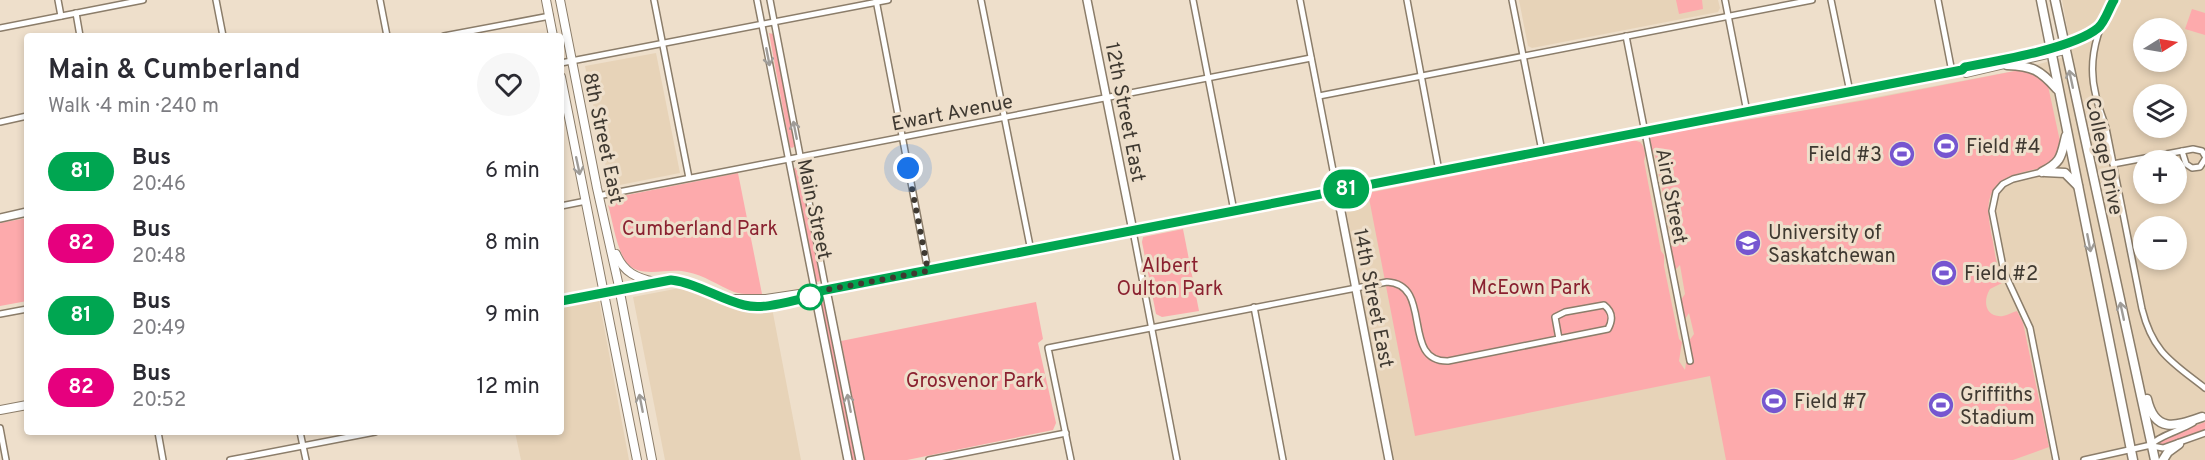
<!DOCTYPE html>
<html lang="en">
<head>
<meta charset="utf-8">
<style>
	:root { --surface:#fff; --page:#f7f7f7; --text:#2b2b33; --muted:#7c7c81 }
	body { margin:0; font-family:Overpass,sans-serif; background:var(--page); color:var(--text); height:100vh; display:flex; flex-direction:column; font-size:22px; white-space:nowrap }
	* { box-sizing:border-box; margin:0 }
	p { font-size:20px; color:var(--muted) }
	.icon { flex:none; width:33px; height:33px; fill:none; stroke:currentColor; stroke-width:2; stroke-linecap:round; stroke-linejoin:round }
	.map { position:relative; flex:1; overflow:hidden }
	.panel { position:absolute; left:24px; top:33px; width:540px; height:402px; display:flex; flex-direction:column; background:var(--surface); border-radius:6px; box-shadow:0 3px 9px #0003 }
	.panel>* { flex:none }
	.badge { padding:0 12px; border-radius:20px; font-size:21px; line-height:39px }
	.needle { width:39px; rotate:79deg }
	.controls { position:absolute; left:2133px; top:18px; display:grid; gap:12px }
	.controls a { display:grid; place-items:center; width:54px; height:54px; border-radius:50%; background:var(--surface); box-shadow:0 3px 9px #0003; font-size:30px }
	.you { position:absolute; width:30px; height:30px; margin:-15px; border:4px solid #fff; border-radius:50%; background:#1a73e8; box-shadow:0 0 0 9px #1a73e833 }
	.map>.badge { position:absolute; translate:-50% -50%; box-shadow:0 0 0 3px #fff }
	.round { display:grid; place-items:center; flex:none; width:63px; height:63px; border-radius:32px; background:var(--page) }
	.headline { display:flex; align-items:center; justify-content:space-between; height:102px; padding:0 24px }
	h1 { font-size:28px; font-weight:600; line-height:45px }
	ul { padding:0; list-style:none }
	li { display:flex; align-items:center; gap:18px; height:72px; padding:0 24px }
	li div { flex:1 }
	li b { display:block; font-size:22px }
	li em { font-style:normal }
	li .badge { min-width:66px; font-weight:700; text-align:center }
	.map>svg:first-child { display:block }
</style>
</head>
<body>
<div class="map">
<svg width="2205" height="460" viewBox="0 0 2205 460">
	<rect width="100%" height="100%" fill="#eedfcb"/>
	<g fill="#e7d3b8" fill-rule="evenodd">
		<path d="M1519 0H1718L1720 8 1718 12 1532 48 1528 46Z"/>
		<path d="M2062 0H2205V460H1389L1355 281 1345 197 2014 71 2072 55ZM2144 28H2176V62H2144ZM2144 94H2176V128H2144ZM2144 160H2176V194H2144ZM2144 226H2176V260H2144Z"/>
		<path d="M656 53 680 173 610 187 585 66Z"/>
		<path d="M680 288 749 313 772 308 801 460H665L633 297Z"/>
		<path d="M599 300 629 460H521L515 432H561V307Z"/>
	</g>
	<g fill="#fdaaac">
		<path d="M1676 0H1702L1703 9 1679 14Z"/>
		<path d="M2192 9 2205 13V35L2185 29Z"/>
		<path d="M769 33 773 34 795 146 792 148 790 147Z"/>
		<path d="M2020 70C2032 71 2042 75 2048 86L2061 146C2048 172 2042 166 2017 174 1981 184 1987 213 1993 242 1995 256 1998 270 2002 283L1990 289C1982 302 1986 318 2003 316 2008 315 2013 312 2017 311L2023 323 2049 447 2013 460H1726L1710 376 1415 436 1368 193 1633 140 1640 142C1645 147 1646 155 1644 161L1661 251 1664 255V266L1679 339 1682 342 1679 361 1685 370 1689 341 1694 334 1689 313 1685 319 1681 300 1685 294 1680 265 1675 270 1671 250 1672 239 1655 155 1650 149V138L1656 135 1866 100Z"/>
		<path d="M798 166 821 280 818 282 816 281 794 169Z"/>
		<path d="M738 173 762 294C753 294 742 295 734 292 719 286 704 275 687 272 668 267 640 280 626 262 616 247 613 222 608 205L612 198Z"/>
		<path d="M27 218V301L0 306V223Z"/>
		<path d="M1183 229 1199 311 1162 317 1156 314 1142 242 1143 237Z"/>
		<path d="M821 301 825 302 856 460H851Z"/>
		<path d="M1036 302 1043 339 1038 343 1056 423 1053 430 907 460H864L841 341Z"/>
		<path d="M2205 422V429C2192 435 2174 445 2159 444L2162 439Z"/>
	</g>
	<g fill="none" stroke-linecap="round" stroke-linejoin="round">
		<g stroke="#8b7d6a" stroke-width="8">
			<g id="minor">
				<path d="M58 0 61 16"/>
				<path d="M216 0 223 36"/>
				<path d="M380 0 387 36"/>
				<path d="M654 0 689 178"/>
				<path d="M757 0 815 293"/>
				<path d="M770 0 826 290"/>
				<path d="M876 0 928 271"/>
				<path d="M981 0 1031 251"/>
				<path d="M1193 0 1234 211"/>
				<path d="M1300 0 1337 191"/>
				<path d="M1407 0 1439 171"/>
				<path d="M1512 0 1542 151"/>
				<path d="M1725 0 1747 112"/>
				<path d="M1831 0 1850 92"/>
				<path d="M1938 0 1952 72"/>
				<path d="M2114 0C2096 30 2087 62 2096 96 2098 107 2103 117 2106 128L2142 309C2153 353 2172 362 2205 388"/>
				<path d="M76 13 80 36"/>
				<path d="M0 28 143 0"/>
				<path d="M444 36 550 16"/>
				<path d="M1626 36 1690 361"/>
				<path d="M2064 43 2084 36 2099 27"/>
				<path d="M561 63 888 0"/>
				<path d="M1319 96 1812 0"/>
				<path d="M0 122 27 116"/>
				<path d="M2182 151 2186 164 2192 168 2200 167 2205 159"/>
				<path d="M2113 164 2193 149 2202 151 2205 156"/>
				<path d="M2042 172 2013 179 2003 184 1996 192 1992 211 2004 272 2030 328 2056 460"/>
				<path d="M598 196 1311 58"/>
				<path d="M561 206 586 201"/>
				<path d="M1133 231 1177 460"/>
				<path d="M1254 307 1283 460"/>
				<path d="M0 314 27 309"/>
				<path d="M0 428 6 460"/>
				<path d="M158 432 163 460"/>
				<path d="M300 432 306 460"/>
				<path d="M2152 446 2163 448 2205 433"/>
				<path d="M230 460 375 432"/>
				<path d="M929 460 1066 433"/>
				<path d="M1071 460 1048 348 1387 282C1434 284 1400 362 1448 361L1608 329C1613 320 1613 312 1604 305L1565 312 1555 317 1559 339"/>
				<path d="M2084 460 2151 445C2158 436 2182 430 2193 423"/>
			</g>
		</g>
		<g stroke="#8b7d6a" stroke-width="10">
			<g id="tertiary">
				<path d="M1087 0 1133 231"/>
				<path d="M1337 191 1389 460"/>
				<path d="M0 218 27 212"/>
				<path d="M826 290 860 460"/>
				<path d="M815 293 848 460"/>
			</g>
		</g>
		<g stroke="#8b7d6a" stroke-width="10">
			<g id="secondary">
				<path d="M546 0 553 36"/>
				<path d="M560 0 597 188 618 282 652 460"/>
				<path d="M1962 70 1966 73 2065 50"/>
				<path d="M561 77 637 460"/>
				<path d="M616 254C624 273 637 278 655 282"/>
				<path d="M727 299H766L846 287 1962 70 1965 67 2009 58 2064 44"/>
				<path d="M561 301 671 280C697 283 719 299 744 305 764 310 790 301 810 297L815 293"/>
				<path d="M0 410 27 405"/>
			</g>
		</g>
		<g stroke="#8b7d6a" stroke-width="11">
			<g id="primary">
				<path d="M2041 0 2133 460"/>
				<path d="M2055 0 2155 460"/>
				<path d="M2007 65C2033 66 2040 70 2057 89"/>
				<path d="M2042 172C2062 162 2061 156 2066 136"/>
				<path d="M2045 172 2065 173 2078 186"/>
				<path d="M2147 399C2155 434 2176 426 2202 417"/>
				<path d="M2163 460 2168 452 2179 444"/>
			</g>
		</g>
		<use href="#minor" stroke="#fff" stroke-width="5"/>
		<use href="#tertiary" stroke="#fff" stroke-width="7"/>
		<use href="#secondary" stroke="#fff" stroke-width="8"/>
		<use href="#primary" stroke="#fff" stroke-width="8"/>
	</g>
	<defs><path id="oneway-shaft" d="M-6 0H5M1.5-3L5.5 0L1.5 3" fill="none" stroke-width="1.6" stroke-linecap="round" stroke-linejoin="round" transform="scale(1.5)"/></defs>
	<g stroke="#9f9c98">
		<use href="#oneway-shaft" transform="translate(768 57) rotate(79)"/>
		<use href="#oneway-shaft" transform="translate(2071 79) rotate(-102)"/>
		<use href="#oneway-shaft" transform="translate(795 130) rotate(-101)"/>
		<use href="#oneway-shaft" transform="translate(578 166) rotate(78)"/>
		<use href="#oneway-shaft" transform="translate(2089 243) rotate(79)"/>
		<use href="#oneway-shaft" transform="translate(2122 311) rotate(-102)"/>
		<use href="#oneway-shaft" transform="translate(641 403) rotate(-101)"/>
		<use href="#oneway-shaft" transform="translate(849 403) rotate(-101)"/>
	</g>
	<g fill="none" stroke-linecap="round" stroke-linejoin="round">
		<g stroke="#fff" stroke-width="14">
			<path id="line" d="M561 301 671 280C697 283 719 299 744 305 764 310 790 301 810 297L815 292 1962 70 1965 67C1998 61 2074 48 2098 28 2105 22 2109 8 2114 0"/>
		</g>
		<use href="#line" stroke="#00a651" stroke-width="9"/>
		<path stroke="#3f3931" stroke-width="6" stroke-dasharray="0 10.8" d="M810 297 815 292 928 271 908 168"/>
	</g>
	<defs>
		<g id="stadium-disc" transform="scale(1.35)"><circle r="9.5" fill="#7656d0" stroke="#eedfcb"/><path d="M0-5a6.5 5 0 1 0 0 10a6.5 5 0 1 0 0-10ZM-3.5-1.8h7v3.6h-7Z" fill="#fff"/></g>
		<g id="university-disc" transform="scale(1.35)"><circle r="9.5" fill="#7656d0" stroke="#eedfcb"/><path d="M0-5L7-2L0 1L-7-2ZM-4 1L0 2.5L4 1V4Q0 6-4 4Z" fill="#fff"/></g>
	</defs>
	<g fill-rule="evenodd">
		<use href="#stadium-disc" x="1946" y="146"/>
		<use href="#stadium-disc" x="1902" y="154"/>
		<use href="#university-disc" x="1748" y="243"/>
		<use href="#stadium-disc" x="1944" y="273"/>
		<use href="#stadium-disc" x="1774" y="401"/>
		<use href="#stadium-disc" x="1941" y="405"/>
	</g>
	<circle fill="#fff" stroke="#00a651" stroke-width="3" cx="810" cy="297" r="12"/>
	<g text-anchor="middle" stroke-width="6" stroke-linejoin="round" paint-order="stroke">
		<g font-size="20" fill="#3f3931" stroke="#eedfcb">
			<text transform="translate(952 112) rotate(-11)" y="7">Ewart Avenue</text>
			<text transform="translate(1126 112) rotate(79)" y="7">12th Street East</text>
			<text transform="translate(604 138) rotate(78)" y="7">8th Street East</text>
			<text transform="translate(2105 156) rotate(78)" y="7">College Drive</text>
			<text transform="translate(1672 196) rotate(79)" y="7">Aird Street</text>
			<text transform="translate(815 209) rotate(78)" y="7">Main Street</text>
			<text transform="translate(1374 298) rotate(79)" y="7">14th Street East</text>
		</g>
		<g font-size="20" fill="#3f3931" stroke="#eedfcb" text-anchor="start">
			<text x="1966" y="153">Field #4</text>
			<text x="1882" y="161" text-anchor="end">Field #3</text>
			<text x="1768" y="239">University of<tspan x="1768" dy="23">Saskatchewan</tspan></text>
			<text x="1964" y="280">Field #2</text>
			<text x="1960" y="401">Griffiths<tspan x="1960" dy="23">Stadium</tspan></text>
			<text x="1794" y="408">Field #7</text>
		</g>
		<g font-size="20" fill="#8a2130" stroke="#eedfcb">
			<text x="700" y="235">Cumberland Park</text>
			<text x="1170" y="272">Albert<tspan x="1170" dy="23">Oulton Park</tspan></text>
			<text x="1531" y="294">McEown Park</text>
			<text x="975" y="387">Grosvenor Park</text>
		</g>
	</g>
</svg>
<div class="controls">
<a><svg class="needle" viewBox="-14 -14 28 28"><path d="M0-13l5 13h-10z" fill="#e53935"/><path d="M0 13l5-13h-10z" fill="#7c7c81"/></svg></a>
<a><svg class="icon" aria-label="layers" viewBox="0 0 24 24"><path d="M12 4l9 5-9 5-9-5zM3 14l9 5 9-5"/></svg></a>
<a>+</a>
<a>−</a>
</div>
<div class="you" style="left:908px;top:168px"></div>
<b class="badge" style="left:1346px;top:189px;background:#00a651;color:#fff">81</b>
<section class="panel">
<div class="headline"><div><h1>Main &amp; Cumberland</h1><p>Walk · 4 min · 240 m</p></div><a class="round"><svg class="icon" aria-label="heart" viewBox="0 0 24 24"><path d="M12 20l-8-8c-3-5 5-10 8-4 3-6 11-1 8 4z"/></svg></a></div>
<ul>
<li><span class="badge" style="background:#00a651;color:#fff">81</span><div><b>Bus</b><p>20:46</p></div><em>6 min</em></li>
<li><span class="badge" style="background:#e6007e;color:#fff">82</span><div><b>Bus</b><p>20:48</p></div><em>8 min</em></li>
<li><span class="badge" style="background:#00a651;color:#fff">81</span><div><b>Bus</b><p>20:49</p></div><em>9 min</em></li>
<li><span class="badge" style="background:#e6007e;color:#fff">82</span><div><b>Bus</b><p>20:52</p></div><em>12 min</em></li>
</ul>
</section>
</div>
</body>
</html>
